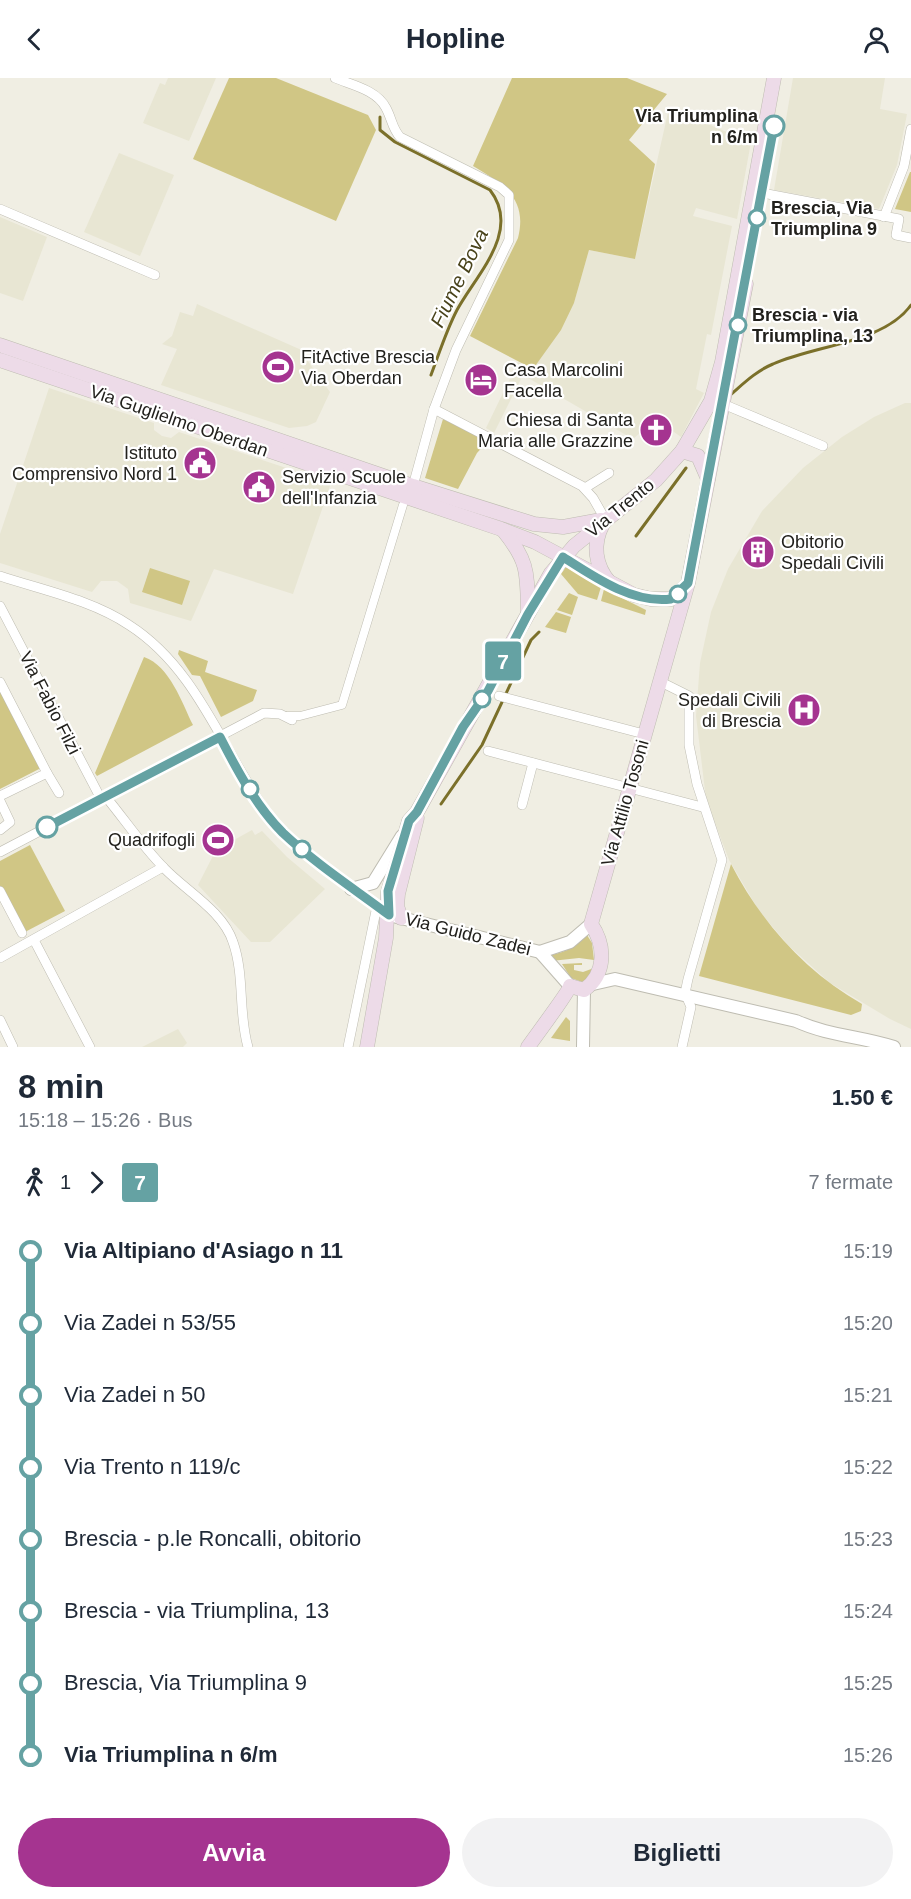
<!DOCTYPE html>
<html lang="it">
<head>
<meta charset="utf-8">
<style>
	:root { --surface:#fff; --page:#f2f2f3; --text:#1f2937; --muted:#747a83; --accent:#a53490 }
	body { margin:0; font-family:Helvetica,sans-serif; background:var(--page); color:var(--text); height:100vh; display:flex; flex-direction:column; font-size:22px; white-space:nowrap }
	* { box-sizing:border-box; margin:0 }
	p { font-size:20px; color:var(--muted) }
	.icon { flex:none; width:33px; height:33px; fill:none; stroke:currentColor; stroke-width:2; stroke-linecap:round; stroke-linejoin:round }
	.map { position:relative; height:969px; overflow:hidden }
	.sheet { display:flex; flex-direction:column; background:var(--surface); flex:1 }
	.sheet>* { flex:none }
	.badge { padding:0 12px; border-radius:4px; font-size:21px; line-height:39px }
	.map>.badge { position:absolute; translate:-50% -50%; box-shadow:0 0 0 3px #fff }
	.legs { display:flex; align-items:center; gap:9px; height:66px; padding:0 18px; font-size:20px }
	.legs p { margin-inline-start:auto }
	.head { display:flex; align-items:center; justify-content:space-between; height:102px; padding:0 18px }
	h1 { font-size:33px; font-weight:700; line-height:45px }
	.action { display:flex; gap:12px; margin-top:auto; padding:12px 18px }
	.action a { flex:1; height:69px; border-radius:36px; background:var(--accent); color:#fff; font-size:24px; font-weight:700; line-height:69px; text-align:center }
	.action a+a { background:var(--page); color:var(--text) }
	ul { padding:0 18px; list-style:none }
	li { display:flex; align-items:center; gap:21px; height:72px; font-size:22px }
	li i { display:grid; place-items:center; width:9px; height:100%; margin:0 8px; background:currentColor }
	li i::after { content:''; width:15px; height:15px; margin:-8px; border:4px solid; border-radius:50%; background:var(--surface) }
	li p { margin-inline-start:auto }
	li:first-child i { background:linear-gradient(#0000 50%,currentColor 0) }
	li:last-child i { background:linear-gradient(currentColor 50%,#0000 0) }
	header { display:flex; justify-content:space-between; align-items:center; height:78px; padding:0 18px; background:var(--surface); font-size:27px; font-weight:700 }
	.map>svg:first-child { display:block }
</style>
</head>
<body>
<header><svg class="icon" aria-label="back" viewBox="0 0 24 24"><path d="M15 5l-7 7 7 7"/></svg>Hopline<svg class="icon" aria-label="person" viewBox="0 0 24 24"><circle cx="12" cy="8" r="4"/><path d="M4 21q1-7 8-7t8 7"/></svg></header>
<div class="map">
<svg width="911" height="969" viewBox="0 0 911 969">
	<rect width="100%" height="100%" fill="#f0eee3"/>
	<g fill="#e8e6d3">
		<path d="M168 0H216L189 63 143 45 160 5 165 7Z"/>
		<path d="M793 0H885L880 31 907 36 897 87 879 131 774 112Z"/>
		<path d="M669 30 751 64 737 141 696 130 693 138 732 148 711 257 707 256 696 311 704 315 681 359 656 341 633 361 523 297 494 355 486 350 518 284 533 291 574 225 589 172 635 181Z"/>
		<path d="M119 75 174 97 140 178 84 154Z"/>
		<path d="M0 139 47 159 23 223 0 215Z"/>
		<path d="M197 226 306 274 305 279 330 314 316 344 307 348 289 350 161 307 177 271 162 266 172 258 180 234 193 238Z"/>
		<path d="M49 310 154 345V352L162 358 171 360 179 354 331 405 293 516 214 491 191 543 130 525 128 511 117 503H101L92 514 0 485V456Z"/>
		<path d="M905 325H911V951L890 941 830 905 788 867 759 833 729 782 706 721 696 638 700 585 711 534 728 491 762 433 803 390 842 359 874 339Z"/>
		<path d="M252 752 255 757 262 753 287 779 325 811 270 864H251L198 807 216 772Z"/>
		<path d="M178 951 187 965 183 969H142Z"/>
	</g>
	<g fill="#d0c685">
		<path d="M229 0H276L368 37 376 52 336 143 193 81Z"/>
		<path d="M512 0H627L667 16 629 62 655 86 635 181 589 172 574 225 561 252 533 291 470 258 518 160C528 120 503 106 473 88Z"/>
		<path d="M910 94H911V134L895 131Z"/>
		<path d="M443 341 488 363 477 375 458 411 425 400Z"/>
		<path d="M566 489 601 509 597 522 578 516 561 496Z"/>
		<path d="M150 490 190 503 182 527 142 514Z"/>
		<path d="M604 511 646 532 645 537 601 523Z"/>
		<path d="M569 515 578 519 572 537 557 532Z"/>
		<path d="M556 534 571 539 566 555 545 549Z"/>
		<path d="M179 572 208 583 205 594 257 612 253 623 221 639 200 598 192 597 178 576Z"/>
		<path d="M144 579C170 588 182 625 193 647L97 698 95 695Z"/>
		<path d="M0 612 41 690 0 711Z"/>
		<path d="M30 767 65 833 25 854 0 808V783Z"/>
		<path d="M731 786C761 844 805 894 862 926L861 933 851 937 699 898Z"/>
		<path d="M587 857 592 865 594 882 579 880 551 883 544 878C561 876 576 870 587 857Z"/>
		<path d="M582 885V887H574V892L583 894 594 890 587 902 582 904 571 900 562 886Z"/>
		<path d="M566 939 570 943V963L551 960Z"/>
	</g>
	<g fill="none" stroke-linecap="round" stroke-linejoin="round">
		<g stroke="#7b702a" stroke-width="3">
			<path d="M380 39V52L395 64 490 112C522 153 476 197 457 232 446 253 439 276 431 297"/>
			<path d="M729 318C743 306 756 293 773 286 815 267 884 265 911 227"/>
			<path d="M636 458 686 390"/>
			<path d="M441 726 482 667 531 562 539 554"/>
		</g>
		<g stroke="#bebcb1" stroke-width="9">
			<path id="pedestrian" d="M286 638H300L342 627 403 427"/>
		</g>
		<g stroke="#bebcb1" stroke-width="10">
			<g id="minor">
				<path d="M335 0C352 7 377 12 386 30 392 41 392 50 400 59L500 109 509 117V162L456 272 434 331 413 408"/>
				<path d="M762 115 899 141 896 157 911 160"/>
				<path d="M0 131 155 197"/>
				<path d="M884 139 904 88 911 51"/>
				<path d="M723 326 823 368"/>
				<path d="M434 331 582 408 593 420 605 441"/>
				<path d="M585 410 609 395"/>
				<path d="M0 498C42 512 92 522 129 547 198 591 223 674 269 738 304 778 347 805 389 837"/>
				<path d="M0 528 101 721"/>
				<path d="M0 604 47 695 0 718"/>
				<path d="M661 604 689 618V667L697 706 722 782 688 901 685 915 691 929 682 969"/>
				<path d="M499 618 644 656"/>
				<path d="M488 673 702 729"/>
				<path d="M47 695 59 715"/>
				<path d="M106 719C125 742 143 769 164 790 186 813 223 833 233 864 245 898 238 935 248 969"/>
				<path d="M0 723 10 744 0 752"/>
				<path d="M522 727 533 685"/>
				<path d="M0 774 264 635 280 636 292 642"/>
				<path d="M0 813 22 855"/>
				<path d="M34 862 90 969"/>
				<path d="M0 880 163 789"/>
				<path d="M0 942 13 969"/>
				<path d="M348 969 377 828"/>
			</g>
		</g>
		<g stroke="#bebcb1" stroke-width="14">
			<g id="tertiary">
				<path d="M351 811 373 805 402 758"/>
				<path d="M393 838 540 874"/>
				<path d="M540 874 570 864 591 846"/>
				<path d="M540 874 570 908"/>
				<path d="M593 906 615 901 796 943C829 958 860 958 894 969"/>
				<path d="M583 969 584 912"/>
			</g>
		</g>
		<g stroke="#bebcb1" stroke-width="15">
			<g id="secondary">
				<path d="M0 267 413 408 534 446 563 449 601 442"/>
				<path d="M0 282 501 451 535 464 634 517 651 521H671L687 507"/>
				<path d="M682 373 698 378 708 401"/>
				<path d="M603 446C592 466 595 488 610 505"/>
				<path d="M503 452C529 484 527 495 528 534"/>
				<path d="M401 840 397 828 398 816 417 740"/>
				<path d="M367 969 386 860 388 814 409 743 417 734 551 495 574 468 656 402 682 373 711 323 722 284 774 0"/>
				<path d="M528 969C534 960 569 914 570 908L584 912C606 896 606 868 591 846L688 505 746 206"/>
			</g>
		</g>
		<use href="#pedestrian" stroke="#fff" stroke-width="8"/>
		<use href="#minor" stroke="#fff" stroke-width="9"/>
		<use href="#tertiary" stroke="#fff" stroke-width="12"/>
		<use href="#secondary" stroke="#eddbe8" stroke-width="14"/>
	</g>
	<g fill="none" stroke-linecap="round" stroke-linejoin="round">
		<g stroke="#fff" stroke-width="14">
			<path id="line-1" d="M47 749 220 659C237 692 256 728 283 755 316 786 353 810 389 837L388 813 409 743 417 734 463 649 488 613 528 536 563 479C594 499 633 526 671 521L688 505 774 48"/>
		</g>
		<use href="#line-1" stroke="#65a2a3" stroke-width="9"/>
	</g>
	<defs>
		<g id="stadium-disc" transform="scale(1.725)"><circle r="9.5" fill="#a53490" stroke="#fff"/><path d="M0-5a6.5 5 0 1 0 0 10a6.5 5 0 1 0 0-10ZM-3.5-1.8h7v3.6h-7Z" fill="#fff"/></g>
		<g id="hotel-disc" transform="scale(1.725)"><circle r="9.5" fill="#a53490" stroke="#fff"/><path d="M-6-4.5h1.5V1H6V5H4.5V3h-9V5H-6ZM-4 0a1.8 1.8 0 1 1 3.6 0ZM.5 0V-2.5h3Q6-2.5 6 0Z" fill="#fff"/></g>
		<g id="church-disc" transform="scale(1.725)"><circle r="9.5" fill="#a53490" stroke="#fff"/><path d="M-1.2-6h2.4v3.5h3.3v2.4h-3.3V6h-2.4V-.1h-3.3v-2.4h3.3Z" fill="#fff"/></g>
		<g id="civic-disc" transform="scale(1.725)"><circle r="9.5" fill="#a53490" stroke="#fff"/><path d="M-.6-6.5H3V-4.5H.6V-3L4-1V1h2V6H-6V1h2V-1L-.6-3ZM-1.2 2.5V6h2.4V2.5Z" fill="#fff"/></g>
		<g id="building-disc" transform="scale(1.725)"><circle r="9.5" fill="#a53490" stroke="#fff"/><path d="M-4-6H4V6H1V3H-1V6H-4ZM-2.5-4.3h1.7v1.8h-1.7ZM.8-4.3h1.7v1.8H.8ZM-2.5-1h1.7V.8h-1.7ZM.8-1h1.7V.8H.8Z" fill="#fff"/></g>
		<g id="hospital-disc" transform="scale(1.725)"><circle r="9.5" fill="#a53490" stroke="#fff"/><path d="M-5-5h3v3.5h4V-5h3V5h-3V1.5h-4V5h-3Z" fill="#fff"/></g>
	</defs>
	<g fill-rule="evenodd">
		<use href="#stadium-disc" x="278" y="289"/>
		<use href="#hotel-disc" x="481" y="302"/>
		<use href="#church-disc" x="656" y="352"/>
		<use href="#civic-disc" x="200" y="385"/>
		<use href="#civic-disc" x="259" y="409"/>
		<use href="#building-disc" x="758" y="474"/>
		<use href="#hospital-disc" x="804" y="632"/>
		<use href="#stadium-disc" x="218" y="762"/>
	</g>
	<g fill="#fff" stroke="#65a2a3" stroke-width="3">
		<circle cx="774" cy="48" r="10"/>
		<circle cx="757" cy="140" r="8"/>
		<circle cx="738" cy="247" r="8"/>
		<circle cx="678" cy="516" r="8"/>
		<circle cx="482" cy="621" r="8"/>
		<circle cx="250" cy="711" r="8"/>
		<circle cx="47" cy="749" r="10"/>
		<circle cx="302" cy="771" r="8"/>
	</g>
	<g text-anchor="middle" stroke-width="4.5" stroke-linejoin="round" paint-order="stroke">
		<g font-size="18" font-weight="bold" fill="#22211d" stroke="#fff" text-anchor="start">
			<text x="758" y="44" text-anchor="end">Via Triumplina<tspan x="758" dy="21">n 6/m</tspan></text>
			<text x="771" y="136">Brescia, Via<tspan x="771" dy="21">Triumplina 9</tspan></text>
			<text x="752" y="243">Brescia - via<tspan x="752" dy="21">Triumplina, 13</tspan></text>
		</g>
		<g font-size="18" fill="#22211d" stroke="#fff" text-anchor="start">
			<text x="301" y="285">FitActive Brescia<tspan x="301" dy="21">Via Oberdan</tspan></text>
			<text x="504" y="298">Casa Marcolini<tspan x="504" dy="21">Facella</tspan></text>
			<text x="633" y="348" text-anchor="end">Chiesa di Santa<tspan x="633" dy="21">Maria alle Grazzine</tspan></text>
			<text x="177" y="381" text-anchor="end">Istituto<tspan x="177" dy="21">Comprensivo Nord 1</tspan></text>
			<text x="282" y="405">Servizio Scuole<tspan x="282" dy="21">dell'Infanzia</tspan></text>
			<text x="781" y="470">Obitorio<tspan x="781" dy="21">Spedali Civili</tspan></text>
			<text x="781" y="628" text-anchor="end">Spedali Civili<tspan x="781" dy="21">di Brescia</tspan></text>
			<text x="195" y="768" text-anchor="end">Quadrifogli</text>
		</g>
		<g font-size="18" fill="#22211d" stroke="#fff">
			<text transform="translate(179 343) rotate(19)" y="6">Via Guglielmo Oberdan</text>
			<text transform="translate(620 430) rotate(-39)" y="6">Via Trento</text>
			<text transform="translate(50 625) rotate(63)" y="6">Via Fabio Filzi</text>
			<text transform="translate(625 725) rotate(-74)" y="6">Via Attilio Tosoni</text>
			<text transform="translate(468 856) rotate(14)" y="6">Via Guido Zadei</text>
		</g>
		<g font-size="20" font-style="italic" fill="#49431b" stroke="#fff">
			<text transform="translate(459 200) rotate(-64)" y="7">Fiume Bova</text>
		</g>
	</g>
</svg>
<b class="badge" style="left:503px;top:583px;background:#65a2a3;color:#fff">7</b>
</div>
<section class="sheet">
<div class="head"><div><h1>8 min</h1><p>15:18 – 15:26 · Bus</p></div><b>1.50 €</b></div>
<div class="legs"><svg class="icon" aria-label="walk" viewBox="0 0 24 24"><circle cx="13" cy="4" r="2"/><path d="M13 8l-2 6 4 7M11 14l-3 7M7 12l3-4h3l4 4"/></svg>1<svg class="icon" aria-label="forward" viewBox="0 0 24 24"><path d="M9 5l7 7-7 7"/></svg><b class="badge" style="background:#65a2a3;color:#fff">7</b><p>7 fermate</p></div>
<ul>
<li><i style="color:#65a2a3"></i><b>Via Altipiano d'Asiago n 11</b><p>15:19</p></li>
<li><i style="color:#65a2a3"></i><span>Via Zadei n 53/55</span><p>15:20</p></li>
<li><i style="color:#65a2a3"></i><span>Via Zadei n 50</span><p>15:21</p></li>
<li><i style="color:#65a2a3"></i><span>Via Trento n 119/c</span><p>15:22</p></li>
<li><i style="color:#65a2a3"></i><span>Brescia - p.le Roncalli, obitorio</span><p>15:23</p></li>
<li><i style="color:#65a2a3"></i><span>Brescia - via Triumplina, 13</span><p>15:24</p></li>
<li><i style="color:#65a2a3"></i><span>Brescia, Via Triumplina 9</span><p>15:25</p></li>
<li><i style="color:#65a2a3"></i><b>Via Triumplina n 6/m</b><p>15:26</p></li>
</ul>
<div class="action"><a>Avvia</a><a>Biglietti</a></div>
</section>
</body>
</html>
